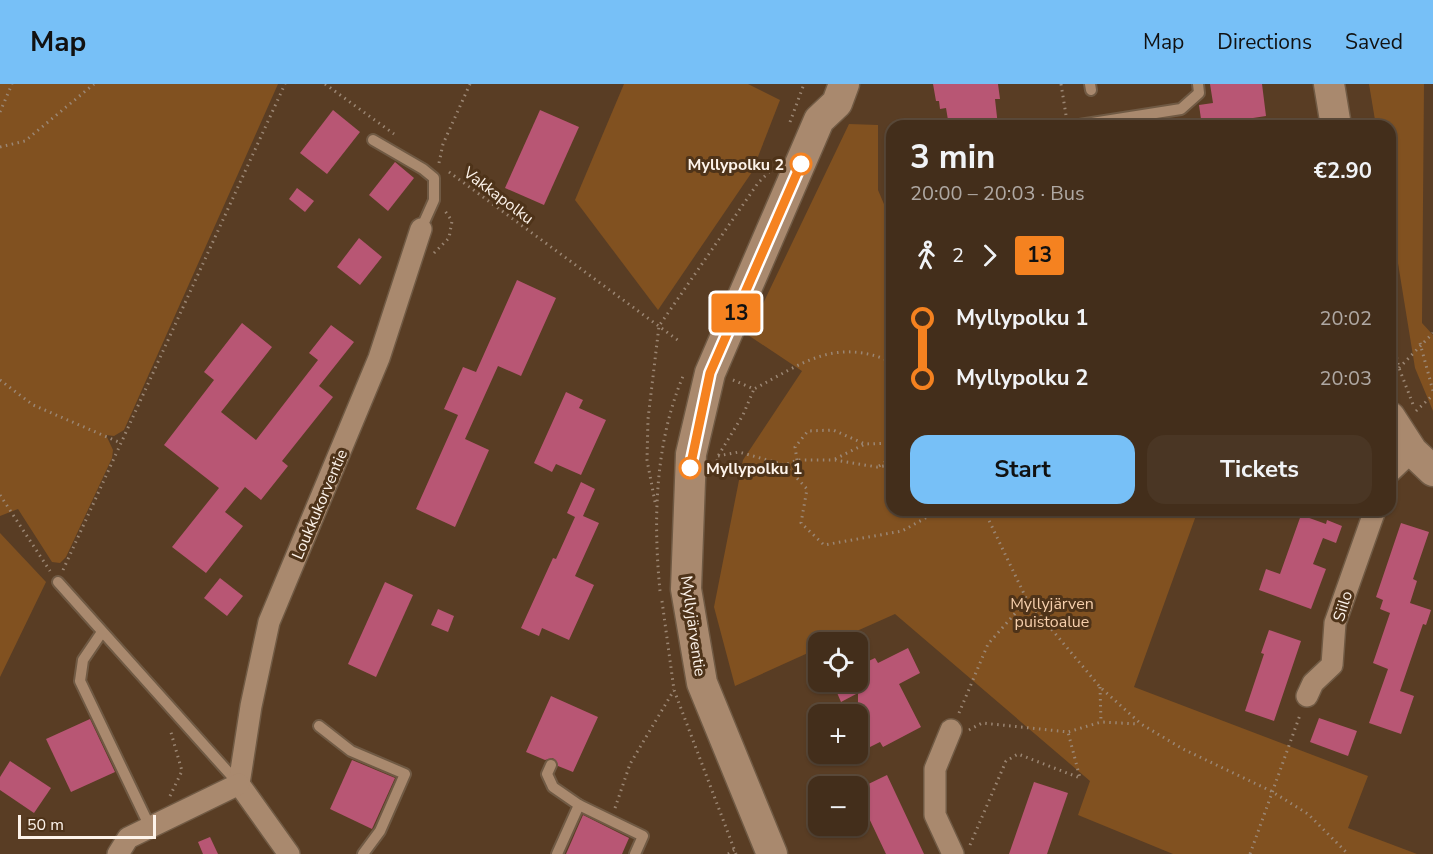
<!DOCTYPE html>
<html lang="en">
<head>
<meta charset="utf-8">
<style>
	:root { --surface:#432e1b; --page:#4a3624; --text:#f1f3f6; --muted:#afa8a3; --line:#5b4a3a; --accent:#77c0f7 }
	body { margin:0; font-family:"Nunito Sans",sans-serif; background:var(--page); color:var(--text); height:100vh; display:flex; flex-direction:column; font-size:22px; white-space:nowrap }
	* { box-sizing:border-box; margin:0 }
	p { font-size:20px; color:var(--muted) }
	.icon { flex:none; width:33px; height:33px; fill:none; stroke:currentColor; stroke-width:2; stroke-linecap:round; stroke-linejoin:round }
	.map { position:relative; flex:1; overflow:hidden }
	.side { position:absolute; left:886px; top:36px; width:510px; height:396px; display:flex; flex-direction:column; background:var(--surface); border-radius:18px; box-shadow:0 2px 4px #0004,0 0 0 2px var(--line) }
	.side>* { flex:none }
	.badge { padding:0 12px; border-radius:4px; font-size:21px; line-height:39px }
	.fabs { position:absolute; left:808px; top:548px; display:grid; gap:12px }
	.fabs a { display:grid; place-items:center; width:60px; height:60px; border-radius:12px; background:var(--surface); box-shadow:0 2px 4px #0004,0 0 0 2px var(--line); font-size:30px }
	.scale { position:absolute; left:18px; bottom:15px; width:138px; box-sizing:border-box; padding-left:6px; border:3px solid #fdf3ea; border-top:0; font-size:16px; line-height:21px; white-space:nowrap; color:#fdf3ea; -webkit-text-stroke:4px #4e3319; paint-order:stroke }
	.map>.badge { position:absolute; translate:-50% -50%; box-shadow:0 0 0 3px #fff }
	.legs { display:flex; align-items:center; gap:9px; height:66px; padding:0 24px; font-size:20px }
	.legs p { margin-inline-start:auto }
	.headline { display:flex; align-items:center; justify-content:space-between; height:102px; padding:0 24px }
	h1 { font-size:33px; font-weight:700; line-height:45px }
	.button { display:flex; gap:12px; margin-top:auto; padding:12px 24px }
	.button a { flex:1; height:69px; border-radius:18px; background:var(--accent); color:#111; font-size:24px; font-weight:700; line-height:69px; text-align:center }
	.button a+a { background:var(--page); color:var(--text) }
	ul { padding:0 24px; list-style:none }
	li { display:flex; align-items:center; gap:21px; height:60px; font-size:22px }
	li i { display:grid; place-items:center; width:9px; height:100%; margin:0 8px; background:currentColor }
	li i::after { content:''; width:15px; height:15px; margin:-8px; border:4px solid; border-radius:50%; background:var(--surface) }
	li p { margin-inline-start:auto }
	li:first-child i { background:linear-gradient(#0000 50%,currentColor 0) }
	li:last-child i { background:linear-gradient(currentColor 50%,#0000 0) }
	header { display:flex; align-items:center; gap:36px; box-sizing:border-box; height:84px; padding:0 30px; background:var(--accent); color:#111 }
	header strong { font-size:28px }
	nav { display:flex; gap:33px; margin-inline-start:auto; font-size:21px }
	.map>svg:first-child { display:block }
</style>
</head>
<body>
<header>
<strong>Map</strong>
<nav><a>Map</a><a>Directions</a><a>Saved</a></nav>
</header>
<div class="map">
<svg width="1433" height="770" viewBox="0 0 1433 770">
	<rect width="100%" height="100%" fill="#593d24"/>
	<g fill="#815120">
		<path d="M0 0H278L124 346 114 352 106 351 113 366 112 374 66 473 60 479 52 478 18 425 0 432Z"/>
		<path d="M624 0H748L780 16 752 88 658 226 575 116Z"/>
		<path d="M1369 0H1424L1422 239 1433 251V327L1415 284 1391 136 1390 42H1376Z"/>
		<path d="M849 40 878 41V106L892 139V426H1198L1134 603 1368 692 1348 744 1417 770H1173L1078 731 1090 697 895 530 832 558H819V564L735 602 714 523 743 376 802 287 748 251Z"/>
		<path d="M0 449 46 498 0 593Z"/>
	</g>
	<g fill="#b85674">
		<path d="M933 0H998L1000 15H995L998 42H949L946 24 940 25 939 17H936Z"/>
		<path d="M1210 0H1262L1266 32 1227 38 1228 42H1202L1199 21 1213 19Z"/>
		<path d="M333 26 360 48 327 90 300 69Z"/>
		<path d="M540 26 579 43 544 121 505 104Z"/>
		<path d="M395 78 414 94 388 127 369 111Z"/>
		<path d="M297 104 314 117 305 128 289 115Z"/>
		<path d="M359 154 382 173 360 201 337 183Z"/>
		<path d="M517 196 556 214 521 292 498 282 465 355 489 366 455 443 416 425 458 331 444 325 463 283 476 288Z"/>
		<path d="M242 239 272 263 221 328 256 356 318 276 309 269 331 241 354 258 319 302 333 313 282 377 288 382 261 416 245 403 225 428 243 442 206 489 172 463 219 404 164 361 214 296 204 288Z"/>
		<path d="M566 308 583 316 579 324 606 336 581 391 556 380 552 388 534 379Z"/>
		<path d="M581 398 595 405 583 432 599 439 575 492 594 501 569 556 542 544 539 552 521 544 553 474 556 475 575 433 567 429Z"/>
		<path d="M1301 431 1326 440 1327 436 1342 442 1336 459 1323 454 1313 480 1326 485 1311 525 1259 506 1266 485 1280 490Z"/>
		<path d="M1401 439 1429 448 1413 495 1417 497 1410 519 1431 526 1426 541 1423 540 1400 607 1414 612 1401 650 1369 639 1388 585 1373 579 1390 529 1380 525 1383 516 1376 513Z"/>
		<path d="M220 494 243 512 227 532 204 514Z"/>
		<path d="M385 498 413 511 376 593 348 580Z"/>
		<path d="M438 525 454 532 448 548 431 541Z"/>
		<path d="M1269 546 1301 557 1274 637 1245 627 1264 570 1261 569Z"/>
		<path d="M908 564 920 589 899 600 921 643 883 663 880 658 858 669V609L841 618 832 597H858V582L875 574 878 579Z"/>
		<path d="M551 612 598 633 573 688 558 682 553 674 545 676 526 668Z"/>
		<path d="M1319 634 1357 647 1348 672 1310 658Z"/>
		<path d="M90 635 115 688 71 708 46 655Z"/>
		<path d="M352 676 395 694 372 745 330 725Z"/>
		<path d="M10 677 51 704 34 729 0 706V693Z"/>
		<path d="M887 691 924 770H886L858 711V705Z"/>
		<path d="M1034 698 1068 709 1047 770H1009Z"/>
		<path d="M583 731 629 754 622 770H566Z"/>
		<path d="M210 753 218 770H203L198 758Z"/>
	</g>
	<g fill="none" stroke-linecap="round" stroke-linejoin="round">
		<g stroke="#705a44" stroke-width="14">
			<g id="lane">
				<path d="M1090 0 1091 6"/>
				<path d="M1073 42 1181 25 1199 9 1198 0"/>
				<path d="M373 56 423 85 434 94V116L421 145"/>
				<path d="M58 498 238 699"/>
				<path d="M102 548 83 576 80 597 150 743"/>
				<path d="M319 642 351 667 405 690 380 747 363 770"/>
				<path d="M551 681 547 690 553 703 579 721"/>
				<path d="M557 770 579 721 643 752 635 770"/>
			</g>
		</g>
		<g stroke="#705a44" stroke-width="24">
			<g id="street">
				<path d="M1390 388 1412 367"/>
				<path d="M1307 612 1313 599 1332 581 1335 539 1375 426"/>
				<path d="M951 646 935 685V731L953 770"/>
				<path d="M239 700 251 622 269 538 379 274 421 145"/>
				<path d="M239 700 289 770"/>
				<path d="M118 770 128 754 239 700"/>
			</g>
		</g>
		<g stroke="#705a44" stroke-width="33">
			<g id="secondary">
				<path d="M1329 0 1336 42"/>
				<path d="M1390 333 1412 367 1433 387"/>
				<path d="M772 770 702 599 686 505 691 370 710 289 819 36 837 19 844 0"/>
			</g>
		</g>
		<g stroke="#9b8673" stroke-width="3" stroke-dasharray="1.5 4.5" stroke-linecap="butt">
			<path d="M325 0 394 50"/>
			<path d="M1061 0 1066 31"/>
			<path d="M0 28 12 0"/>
			<path d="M790 38 804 0"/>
			<path d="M0 63 25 57 94 0"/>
			<path d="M439 79 443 60 470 0"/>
			<path d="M449 88 679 257"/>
			<path d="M434 169 449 154 452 137 445 127"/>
			<path d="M1390 244 1399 284 1414 323"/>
			<path d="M1420 259 1433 307"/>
			<path d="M1399 284 1433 249"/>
			<path d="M0 296 33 321 121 359"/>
			<path d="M733 296 754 305C803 279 835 253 892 278"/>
			<path d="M1416 327 1433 311"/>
			<path d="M718 372 739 368 785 381 797 376H835L877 383 892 381"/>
			<path d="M835 375 865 360 892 359"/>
			<path d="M797 376 795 363 808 347 833 346 865 360"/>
			<path d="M785 381 807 405 801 439 824 461 902 447 940 426"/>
			<path d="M879 382 892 374"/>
			<path d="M716 383 718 372 743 331 754 305"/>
			<path d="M0 411 50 487"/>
			<path d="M655 418 647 376 648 335 659 242 758 99 769 88"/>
			<path d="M984 426 1027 516 1100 603 1141 640 1183 665 1271 707 1308 730 1348 770"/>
			<path d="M63 486 285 0"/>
			<path d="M660 507C653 435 655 357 684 290"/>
			<path d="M662 517 674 606 736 770"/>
			<path d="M1100 603 1101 638"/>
			<path d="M959 629 988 560 1027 516"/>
			<path d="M969 646 982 639 1068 648 1101 638 1139 640"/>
			<path d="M170 712 182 687 170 645"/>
			<path d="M615 724 630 680 674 606"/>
			<path d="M970 761 1006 677 1018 670 1080 694 1068 648"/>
			<path d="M728 770 734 766"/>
			<path d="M1250 770 1300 631"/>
		</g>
		<use href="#lane" stroke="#a9896e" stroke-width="10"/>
		<use href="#street" stroke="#a9896e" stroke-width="21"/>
		<use href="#secondary" stroke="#a9896e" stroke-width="30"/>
	</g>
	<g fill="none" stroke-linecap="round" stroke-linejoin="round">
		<g stroke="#fff" stroke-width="14">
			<path id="line-1" d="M690 384 710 289 801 80"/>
		</g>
		<use href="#line-1" stroke="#f58220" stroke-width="9"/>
	</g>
	<g fill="#fff" stroke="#f58220" stroke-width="3">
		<circle cx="801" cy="80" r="10"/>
		<circle cx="690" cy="384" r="10"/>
	</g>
	<g text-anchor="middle" stroke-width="6" stroke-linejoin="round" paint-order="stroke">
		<g font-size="16" font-weight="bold" fill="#fdf3ea" stroke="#4e3319" text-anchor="end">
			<text x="784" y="86">Myllypolku 2</text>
			<text x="706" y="390" text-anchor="start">Myllypolku 1</text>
		</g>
		<g font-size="16" fill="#fdf3ea" stroke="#4e3319">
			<text transform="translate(499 111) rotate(37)" y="6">Vakkapolku</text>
			<text transform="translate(319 420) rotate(-67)" y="6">Loukkukorventie</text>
			<text transform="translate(1342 522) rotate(-73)" y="6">Siilo</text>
			<text transform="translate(694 542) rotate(82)" y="6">Myllyjärventie</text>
		</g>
		<g font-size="16" fill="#f6cfac" stroke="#4e3319">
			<text x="1052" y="525">Myllyjärven<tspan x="1052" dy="18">puistoalue</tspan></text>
		</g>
	</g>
</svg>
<div class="fabs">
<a><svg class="icon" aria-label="locate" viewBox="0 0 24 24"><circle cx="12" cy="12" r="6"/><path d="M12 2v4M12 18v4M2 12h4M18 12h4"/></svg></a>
<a>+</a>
<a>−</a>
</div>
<div class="scale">50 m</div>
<b class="badge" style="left:736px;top:229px;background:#f58220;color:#111">13</b>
<section class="side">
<div class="headline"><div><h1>3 min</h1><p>20:00 – 20:03 · Bus</p></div><b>€2.90</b></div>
<div class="legs"><svg class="icon" aria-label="walk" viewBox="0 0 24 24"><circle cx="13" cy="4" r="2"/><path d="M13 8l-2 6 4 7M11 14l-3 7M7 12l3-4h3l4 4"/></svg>2<svg class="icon" aria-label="forward" viewBox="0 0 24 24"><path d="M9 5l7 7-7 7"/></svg><b class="badge" style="background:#f58220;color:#111">13</b></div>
<ul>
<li><i style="color:#f58220"></i><b>Myllypolku 1</b><p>20:02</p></li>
<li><i style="color:#f58220"></i><b>Myllypolku 2</b><p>20:03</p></li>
</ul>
<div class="button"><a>Start</a><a>Tickets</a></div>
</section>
</div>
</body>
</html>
